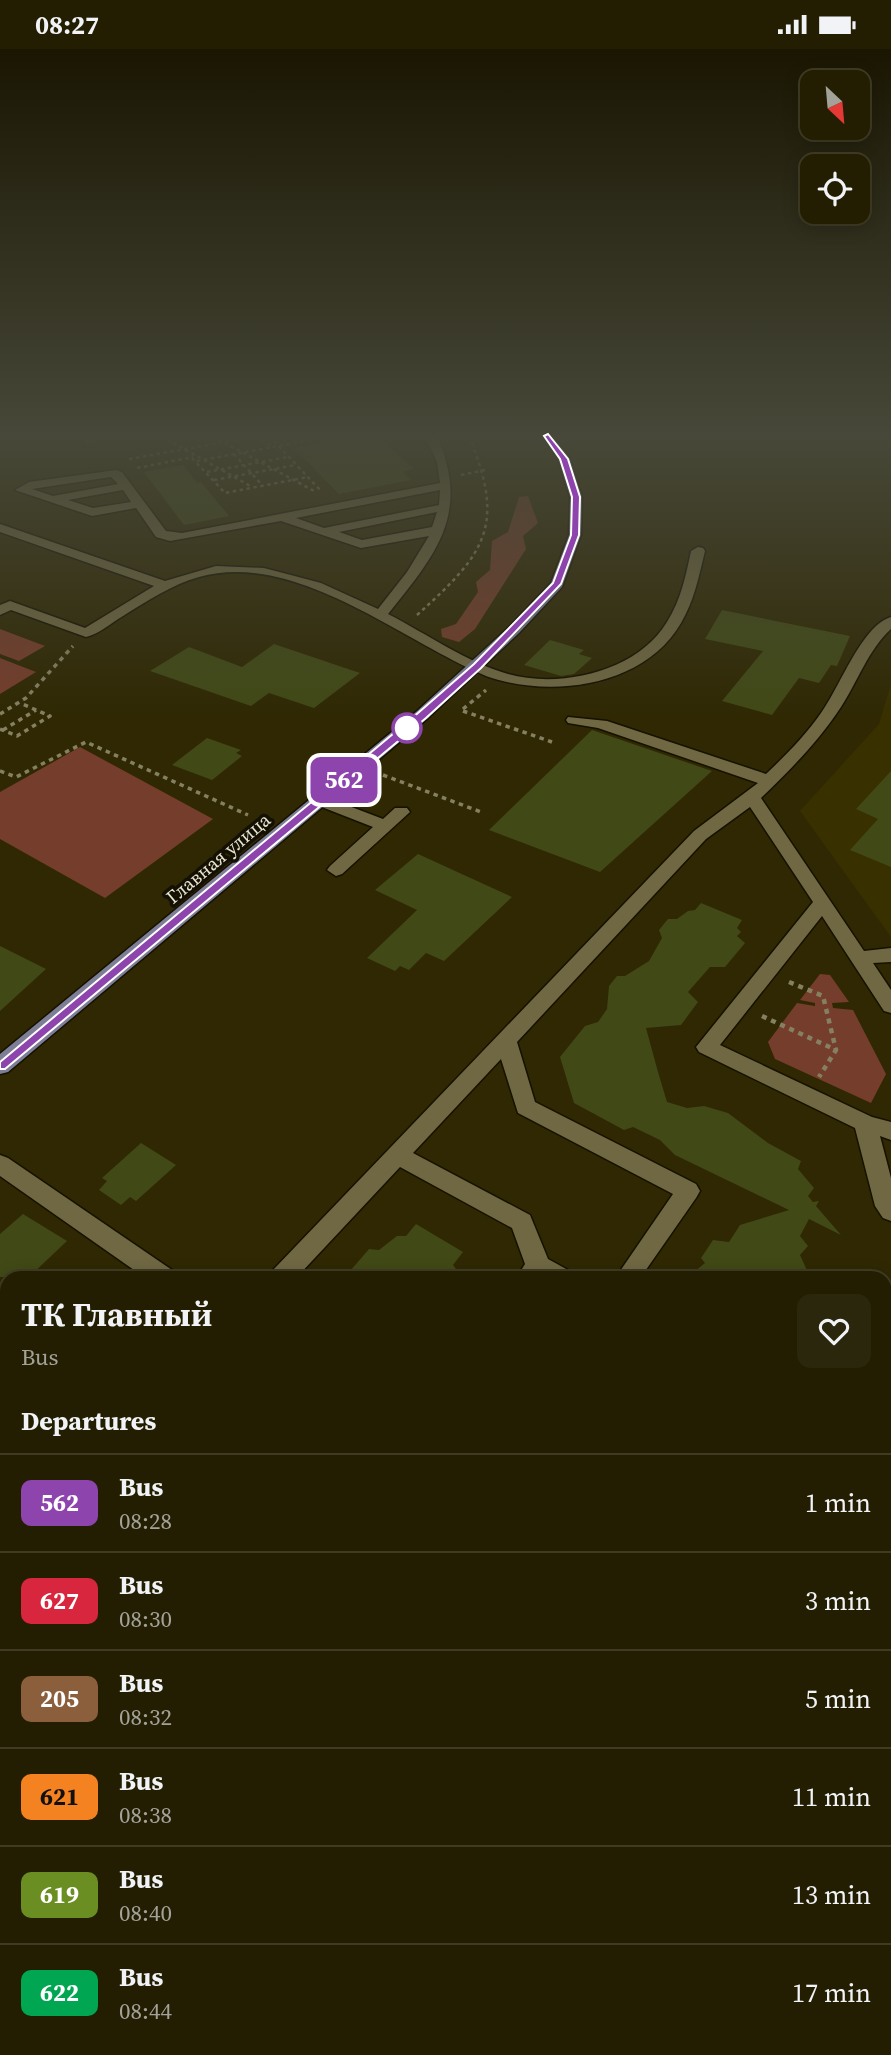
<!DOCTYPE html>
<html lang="en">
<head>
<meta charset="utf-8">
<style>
	:root { --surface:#231e02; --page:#2b270c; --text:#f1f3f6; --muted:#a3a299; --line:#403c24 }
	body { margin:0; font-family:"Source Serif 4",serif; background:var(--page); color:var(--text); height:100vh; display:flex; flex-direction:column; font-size:26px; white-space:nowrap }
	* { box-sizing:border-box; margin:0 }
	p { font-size:23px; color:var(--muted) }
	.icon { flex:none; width:38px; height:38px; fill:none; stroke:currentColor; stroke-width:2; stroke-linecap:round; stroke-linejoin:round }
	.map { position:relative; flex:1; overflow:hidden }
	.sheet { position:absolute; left:0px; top:1222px; width:892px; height:786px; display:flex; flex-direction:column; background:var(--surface); border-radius:21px 21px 0 0; box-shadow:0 4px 18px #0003,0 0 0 2px var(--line) }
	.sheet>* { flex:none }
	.badge { padding:0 14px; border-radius:10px; font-size:24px; line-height:46px }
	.needle { width:46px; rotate:154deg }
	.tools { position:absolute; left:800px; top:21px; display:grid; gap:14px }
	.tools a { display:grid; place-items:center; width:70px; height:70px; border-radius:14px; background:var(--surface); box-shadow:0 4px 18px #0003,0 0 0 2px var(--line); font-size:35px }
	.map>.badge { position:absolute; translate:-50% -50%; box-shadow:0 0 0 4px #fff }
	h2 { padding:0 21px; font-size:26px; line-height:63px }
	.round { display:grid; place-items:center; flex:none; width:74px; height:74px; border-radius:14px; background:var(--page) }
	.overview { display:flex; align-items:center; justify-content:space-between; height:119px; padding:0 21px }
	h1 { font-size:33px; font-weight:700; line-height:52px }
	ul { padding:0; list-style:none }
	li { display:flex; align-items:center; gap:21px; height:98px; padding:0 21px; border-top:2px solid var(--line) }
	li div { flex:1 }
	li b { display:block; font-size:26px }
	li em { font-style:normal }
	li .badge { min-width:77px; font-weight:700; text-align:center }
	.status { display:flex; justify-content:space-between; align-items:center; height:49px; padding:0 35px; background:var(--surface); direction:ltr }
	.status svg { height:19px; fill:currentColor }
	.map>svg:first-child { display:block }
</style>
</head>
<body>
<div class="status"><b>08:27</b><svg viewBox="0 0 49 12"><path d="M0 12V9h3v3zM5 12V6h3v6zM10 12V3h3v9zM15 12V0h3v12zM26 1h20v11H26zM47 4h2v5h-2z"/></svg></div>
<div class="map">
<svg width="891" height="2006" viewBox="0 0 891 2006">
	<rect width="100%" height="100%" fill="#2f2803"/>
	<path fill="#393000" d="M891 635V888L800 762 879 675Z"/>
	<g fill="#753d2b">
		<path d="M528 447 538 474 523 487 526 500 475 580 459 593 442 588 441 580 456 575 478 543 476 533 490 521 492 492 508 483 519 448Z"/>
		<path d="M0 580 45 597 19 612 0 605Z"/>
		<path d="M0 609 36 623 0 645Z"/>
		<path d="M80 698 213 770 105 849 0 790V743Z"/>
		<path d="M820 925 830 926 849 953 832 954 833 959 853 961 886 1025 871 1054 775 1010 768 993 797 954 815 957V954L800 951Z"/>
	</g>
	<g fill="#414916">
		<path d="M359 387H378L414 420 403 423 411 431 339 445 294 399Z"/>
		<path d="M183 416 197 434 201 433 229 467 184 476 144 423Z"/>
		<path d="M722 561 850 587 837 617 831 616 819 634 799 629 772 666 722 652 763 602 705 590Z"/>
		<path d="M550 591 584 601 579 605 592 609 574 625 561 627 524 616Z"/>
		<path d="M274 595 360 624 314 659 269 644 251 657 150 622 189 598 242 618Z"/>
		<path d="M592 681 712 722 600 823 489 781Z"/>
		<path d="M207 689 241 701 236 704 242 707 212 731 172 716Z"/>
		<path d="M891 722V818L850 801 878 770 856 760Z"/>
		<path d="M418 805 512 848 444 912 426 904 409 921 400 917 395 922 367 909 417 861 375 841Z"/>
		<path d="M701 854 742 871 737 879 741 883 737 887 745 894 725 918H710L688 943 698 953 681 976 646 979 658 1023 667 1053 687 1059 704 1057 728 1064 768 1094 801 1112 798 1120 814 1139 808 1147 813 1153 819 1152 816 1157 841 1186 809 1170 800 1187 808 1197 800 1206 810 1228H688L705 1214 701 1209 713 1191 729 1193 740 1176 789 1161 675 1106 660 1091 633 1078 624 1081 574 1054 560 1008 585 977 598 973 607 960 609 937 617 927H625L649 912 662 889 659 881 668 870H677L688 862 695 861Z"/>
		<path d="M0 897 46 920 0 962Z"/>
		<path d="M141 1094 176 1116 136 1152 130 1148 121 1156 99 1141 107 1132 102 1129Z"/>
		<path d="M23 1165 67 1192 29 1228H0V1185Z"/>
		<path d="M416 1175 463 1203 453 1216 462 1228H345L369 1200 379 1201 397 1187H406Z"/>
	</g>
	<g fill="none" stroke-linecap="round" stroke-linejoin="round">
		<g stroke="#161100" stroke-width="3">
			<g id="minor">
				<path d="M425 387H437C471 465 436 505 388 565 427 585 466 613 508 625 561 640 638 622 667 573 681 551 686 526 691 502L698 498 703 499 705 502C699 527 694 552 681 574 644 638 550 650 486 627 402 592 295 501 199 528 171 536 147 552 123 567 111 574 99 585 86 588L11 561 0 566V556L10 552 85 579 154 537 0 483V475L165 532 216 517 264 519 321 534 378 560 407 523 429 487 361 499 281 472 170 492 156 488 136 459 92 467 15 441 29 433 116 421 122 423 166 482 182 484 440 434 437 413ZM111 428 118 435 53 447 32 440ZM123 441 131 453 93 459 68 451ZM440 441 439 456 324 479 296 469ZM437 463 432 478 362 491 339 483Z"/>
				<path d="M891 568V580C868 601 858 632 841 658 819 692 790 721 761 749L864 902 891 899V913L873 914 891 941V964L884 962 822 867 720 996 872 1068 891 1073V1091L880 1087 891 1129V1172L883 1169 875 1157 855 1079 699 1003 696 998 813 853 750 758 706 790 517 993 535 1053 696 1135 700 1142 696 1149 641 1228H616L673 1145 518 1064 501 1010 413 1104 530 1166 548 1210 568 1221 571 1228H517L525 1215 512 1179 400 1118 297 1228H270L273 1221 694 782 758 734 598 679 568 674 566 671 568 668 607 672 766 725C786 706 805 687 821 664 839 640 862 576 891 568Z"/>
				<path d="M320 746 383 770 395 759H407L410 763 342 825 336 827 327 821 330 817 373 778 314 755 311 751Z"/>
				<path d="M0 1106 8 1109 172 1221 175 1228H144L0 1127Z"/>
				<path d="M891 1289V1322L886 1324V1292Z"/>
				<path d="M7 1514V1549L0 1552V1517Z"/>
				<path d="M0 1656 7 1659V1694L0 1691Z"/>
				<path d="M7 1904V1946L0 1949V1907Z"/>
				<path d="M168 2000H207L209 2006H170Z"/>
				<path d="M467 2000H505L503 2006H465Z"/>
			</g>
		</g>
		<g stroke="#161100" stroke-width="3">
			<path id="major" d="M542 387H554L570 410 582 448 581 486 562 538 519 584 428 669 8 1023 0 1025V1005L416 663 509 578 551 534 569 486 570 448 558 410Z"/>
		</g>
		<g stroke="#868063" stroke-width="2.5" stroke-dasharray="3.5 3.5" stroke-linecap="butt">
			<path d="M161 387 252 438"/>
			<path d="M212 387 316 443"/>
			<path d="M269 387 321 442"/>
			<path d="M255 388 272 397"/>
			<path d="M86 393 117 387"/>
			<path d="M234 405 262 436"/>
			<path d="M192 409 225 444 308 428"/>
			<path d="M129 410 258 387"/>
			<path d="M197 412 331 387"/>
			<path d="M137 419 193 408"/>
			<path d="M207 423 288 408"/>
			<path d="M461 426 485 421"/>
			<path d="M214 431 296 416"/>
			<path d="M417 566C486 504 506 477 469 387"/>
		</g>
		<g stroke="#868063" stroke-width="3.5" stroke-dasharray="4.5 4.5" stroke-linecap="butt">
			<path d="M463 660 486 641"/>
			<path d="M463 662 552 693"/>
			<path d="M0 665 26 649 73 597"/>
			<path d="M0 680 17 687 50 667 20 654"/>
			<path d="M3 681 36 661"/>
			<path d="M0 722 16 728 86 693 248 766"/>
			<path d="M383 726 481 763"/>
		</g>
		<g stroke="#868063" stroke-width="4.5" stroke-dasharray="5 5" stroke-linecap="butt">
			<path d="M789 933 823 947 836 1001"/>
			<path d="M762 967 836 1001 819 1028"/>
		</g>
		<use href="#minor" fill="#706843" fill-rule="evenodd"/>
		<use href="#major" fill="#7d7e96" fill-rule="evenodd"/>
	</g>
	<linearGradient id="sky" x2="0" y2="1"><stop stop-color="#1a1602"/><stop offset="0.58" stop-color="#474839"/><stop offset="1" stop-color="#474839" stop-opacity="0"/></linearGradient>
	<rect width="891" height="668" fill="url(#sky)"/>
	<path fill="#8e44ad" stroke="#fff" stroke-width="2" d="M548 385 568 410 580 448 579 486 561 535 481 619 426 669 5 1020H0V1013L418 664 474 615 553 534 571 486 572 448 560 410 544 387Z"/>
	<circle fill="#fff" stroke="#8e44ad" stroke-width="3.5" cx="407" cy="679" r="14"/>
	<g text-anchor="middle" stroke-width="7" stroke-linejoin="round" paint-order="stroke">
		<g font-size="19" fill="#e9e5d1" stroke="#141104">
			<text transform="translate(218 809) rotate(-40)" y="7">Главная улица</text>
		</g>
	</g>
</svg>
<div class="tools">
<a><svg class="needle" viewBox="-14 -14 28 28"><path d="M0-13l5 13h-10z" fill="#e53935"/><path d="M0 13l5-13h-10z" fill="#a3a299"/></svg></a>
<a><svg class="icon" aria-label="locate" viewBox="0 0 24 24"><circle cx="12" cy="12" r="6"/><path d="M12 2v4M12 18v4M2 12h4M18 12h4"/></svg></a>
</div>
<b class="badge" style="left:344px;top:731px;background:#8e44ad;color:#fff">562</b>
<section class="sheet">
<div class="overview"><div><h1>ТК Главный</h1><p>Bus</p></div><a class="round"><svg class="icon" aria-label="heart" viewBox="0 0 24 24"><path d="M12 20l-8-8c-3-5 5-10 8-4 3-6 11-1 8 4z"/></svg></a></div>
<h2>Departures</h2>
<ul>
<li><span class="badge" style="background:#8e44ad;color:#fff">562</span><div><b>Bus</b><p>08:28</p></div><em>1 min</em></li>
<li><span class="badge" style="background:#d7263d;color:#fff">627</span><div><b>Bus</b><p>08:30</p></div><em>3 min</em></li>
<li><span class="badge" style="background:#8b5e3c;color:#fff">205</span><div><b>Bus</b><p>08:32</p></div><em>5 min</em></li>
<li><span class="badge" style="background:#f58220;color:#111">621</span><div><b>Bus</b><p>08:38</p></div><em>11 min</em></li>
<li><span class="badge" style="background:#6b8e23;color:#fff">619</span><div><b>Bus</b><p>08:40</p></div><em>13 min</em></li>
<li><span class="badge" style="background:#00a651;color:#fff">622</span><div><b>Bus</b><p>08:44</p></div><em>17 min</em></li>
</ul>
</section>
</div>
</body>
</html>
